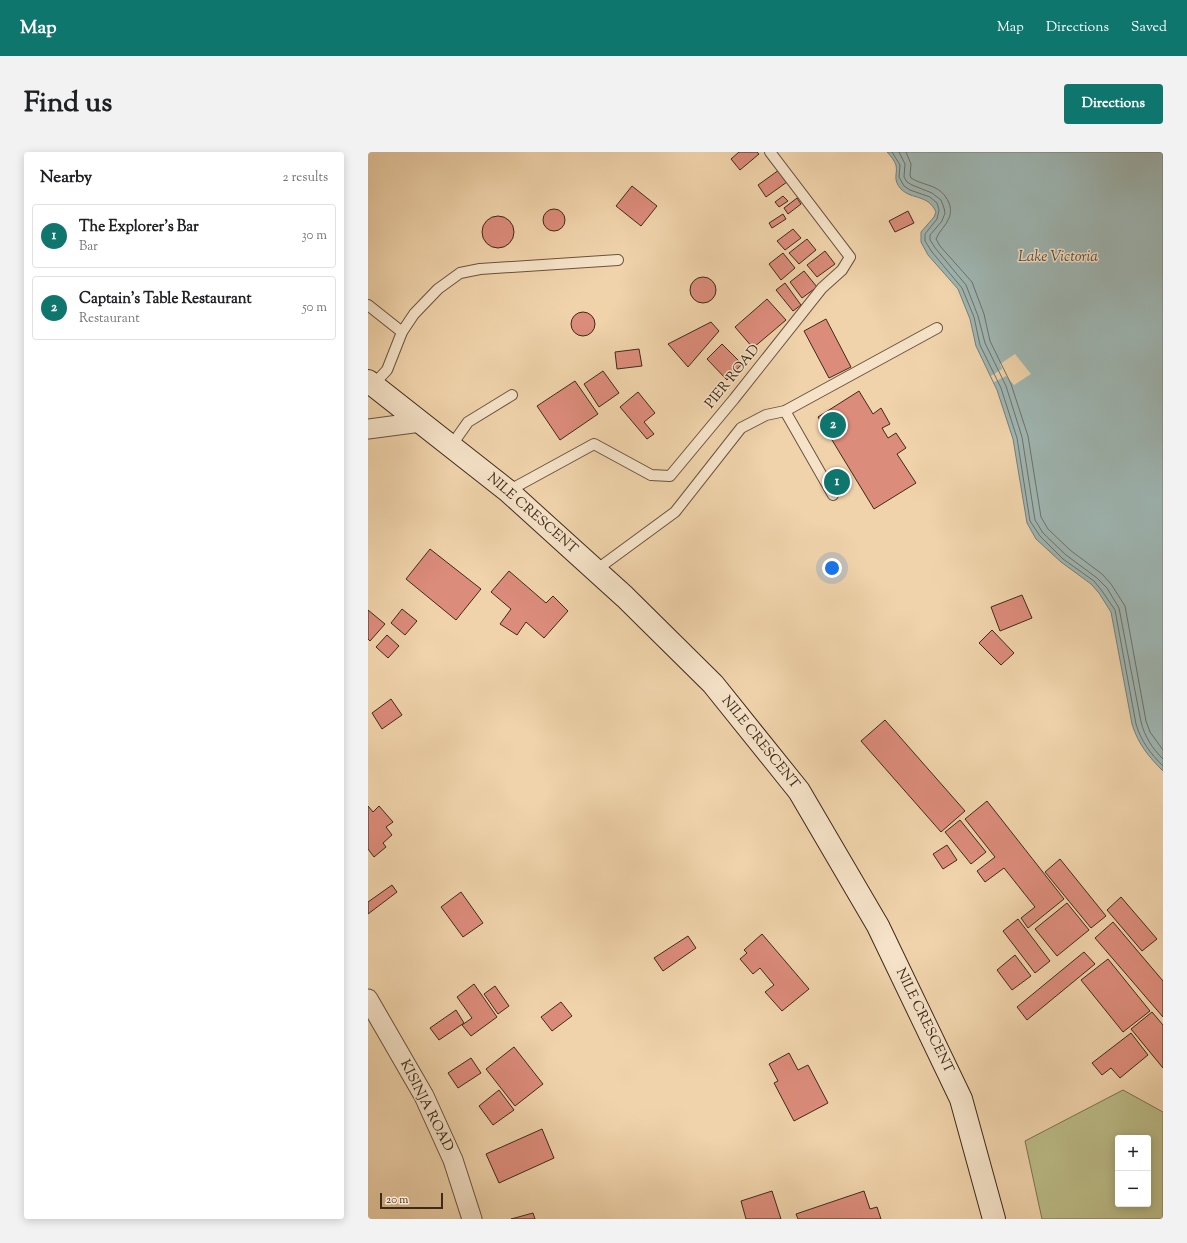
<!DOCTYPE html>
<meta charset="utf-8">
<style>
body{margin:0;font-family:"Sorts Mill Goudy",serif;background:#f2f2f2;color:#202124}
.controls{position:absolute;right:12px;bottom:12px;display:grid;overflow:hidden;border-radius:4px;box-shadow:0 2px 10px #0003}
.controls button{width:36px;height:36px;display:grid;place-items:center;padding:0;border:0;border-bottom:1px solid #e0e0e0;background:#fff;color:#202124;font:20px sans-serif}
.scale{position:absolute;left:12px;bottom:10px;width:63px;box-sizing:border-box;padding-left:4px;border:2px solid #3e2a18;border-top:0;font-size:11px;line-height:14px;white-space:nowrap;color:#3e2a18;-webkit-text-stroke:3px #f5e2c8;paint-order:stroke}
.you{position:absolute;left:464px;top:416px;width:14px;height:14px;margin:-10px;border:3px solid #fff;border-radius:50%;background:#1a73e8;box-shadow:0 0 0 6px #1a73e833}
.badge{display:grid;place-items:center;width:26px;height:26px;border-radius:50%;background:#0f766e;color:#fff;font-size:13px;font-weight:700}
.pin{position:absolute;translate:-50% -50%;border:2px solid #fff;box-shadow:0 1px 4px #0006}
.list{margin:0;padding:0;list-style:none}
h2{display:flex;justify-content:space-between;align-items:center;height:52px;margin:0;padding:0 16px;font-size:17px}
h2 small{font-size:13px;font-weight:400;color:#757577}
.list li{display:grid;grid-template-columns:26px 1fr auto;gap:12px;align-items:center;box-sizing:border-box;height:64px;margin:0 8px 8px;padding:0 8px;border:1px solid #e0e0e0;border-radius:4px}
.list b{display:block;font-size:15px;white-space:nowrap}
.list p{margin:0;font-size:13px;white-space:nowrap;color:#757577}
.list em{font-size:13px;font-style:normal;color:#757577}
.map{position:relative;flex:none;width:795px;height:1067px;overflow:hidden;border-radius:4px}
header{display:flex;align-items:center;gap:24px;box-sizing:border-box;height:56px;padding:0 20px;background:#0f766e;color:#fff}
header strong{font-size:19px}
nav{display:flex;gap:22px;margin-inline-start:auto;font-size:14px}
.intro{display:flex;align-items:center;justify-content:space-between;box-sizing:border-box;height:96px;padding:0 24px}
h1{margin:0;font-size:28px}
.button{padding:10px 18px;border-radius:4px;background:#0f766e;color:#fff;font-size:14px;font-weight:700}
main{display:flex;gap:24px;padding:0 24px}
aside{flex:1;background:#fff;border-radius:4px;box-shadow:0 2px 10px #0003}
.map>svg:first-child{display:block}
</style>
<header>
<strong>Map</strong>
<nav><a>Map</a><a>Directions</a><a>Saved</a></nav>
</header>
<div class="intro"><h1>Find us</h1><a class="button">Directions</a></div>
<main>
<aside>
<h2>Nearby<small>2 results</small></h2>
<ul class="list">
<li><span class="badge">1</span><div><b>The Explorer's Bar</b><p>Bar</p></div><em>30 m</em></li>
<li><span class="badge">2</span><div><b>Captain's Table Restaurant</b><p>Restaurant</p></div><em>50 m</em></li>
</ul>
</aside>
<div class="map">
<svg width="795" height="1067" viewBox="0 0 795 1067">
<rect width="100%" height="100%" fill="#f0d3ab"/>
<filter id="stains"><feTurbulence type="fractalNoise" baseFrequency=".005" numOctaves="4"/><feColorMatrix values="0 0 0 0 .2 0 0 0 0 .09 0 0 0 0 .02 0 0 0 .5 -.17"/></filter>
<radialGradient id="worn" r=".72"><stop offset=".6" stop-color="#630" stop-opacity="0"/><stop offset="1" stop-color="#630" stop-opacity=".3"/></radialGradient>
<!-- green -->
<path fill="#bbbc88" stroke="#7c7350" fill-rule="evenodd" d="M755,938L795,960V1067H674L657,989ZM750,986H780V1052H750Z"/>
<!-- water -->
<path fill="#9eb6b3" stroke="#787e75" d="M519,0H795V619C781,605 770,592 764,572L743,460L731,441L723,432L693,410L668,387L659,371L645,287L629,238L608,194L602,167L590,137L560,103L553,90V80L566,65L568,60C560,42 544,48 533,37C524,27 530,22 528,13C526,8 523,4 519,0Z"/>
<!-- pier -->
<path fill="#f0d3ab" d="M647,202L663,222L646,233L638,224L626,230L623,224L634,217L632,212Z"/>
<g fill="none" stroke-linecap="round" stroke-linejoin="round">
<!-- shore -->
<g stroke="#6e7066" stroke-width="1">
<path d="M524,0L532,13L531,25L536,34L542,38L562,45L569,51L571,58L569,67L557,82V89L564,100L594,136L606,165L612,193L633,236L649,286L662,369L672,384L695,407L726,429L734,439L747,458L768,572C773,589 782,601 795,614"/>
<path d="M531,0L537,12L536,25L539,30L544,33L564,41L573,48L576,56L577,61L574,69L562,83V88L568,97L598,133L610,164L617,191L638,234L654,285L667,368L675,381L698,403L729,426L739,436L751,456L773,570C777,585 784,596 795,607"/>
<path d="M538,0L543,12L542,23L543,26C558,35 573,32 581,51C583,56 583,61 581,66C578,74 571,79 568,87L572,94L604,130L616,162L622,189L643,232L660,284L673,365L680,377L702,398L734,422L743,432L757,454L778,569L782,580L795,598"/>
</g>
</g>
<!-- building -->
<g fill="#dc8c7b" stroke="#3e2a18">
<path d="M371,0H389L391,2L372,18L363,7Z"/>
<path d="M411,18L419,30L398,45L390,33Z"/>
<path d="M264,34L289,54L273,74L248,54Z"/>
<path d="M415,44L420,49L411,55L407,50Z"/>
<path d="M429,46L433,52L420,62L416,56Z"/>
<circle cx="186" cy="68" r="11"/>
<path d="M540,59L546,71L527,80L521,69Z"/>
<path d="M415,62L418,67L404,76L401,71Z"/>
<circle cx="130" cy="80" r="16"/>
<path d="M425,77L433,86L417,98L409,89Z"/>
<path d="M439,87L448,98L431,112L421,101Z"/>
<path d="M457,99L467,112L449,125L439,113Z"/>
<path d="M415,101L427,116L413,128L401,112Z"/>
<path d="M436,119L449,135L434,146L422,130Z"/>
<circle cx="335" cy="138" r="13"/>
<path d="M417,131L433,153L425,159L408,138Z"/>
<path d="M399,147L418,168L385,196L367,175Z"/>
<circle cx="215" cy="172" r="12"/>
<path d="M458,167L483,215L461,226L436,179Z"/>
<path d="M343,170L351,179L320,215L300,192Z"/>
<path d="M354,192L374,212L359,228L339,207Z"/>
<path d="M271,197L274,214L249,217L247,200Z"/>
<path d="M235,219L251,241L231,255L216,232Z"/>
<path d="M207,229L230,262L192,288L169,254Z"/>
<path d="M491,239L505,262L513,256L522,272L514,276L520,286L528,281L538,296L529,302L548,331L506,357L450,265Z"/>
<path d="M270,240L287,261L276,270L286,282L279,287L252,255Z"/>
<path d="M62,397L113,437L88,468L38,427Z"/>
<path d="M141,419L178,451L185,444L200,459L176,486L158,470L149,483L132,472L143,457L123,440Z"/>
<path d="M654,443L664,466L632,479L623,455Z"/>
<path d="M34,457L49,469L37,483L23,471Z"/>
<path d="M0,458L17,472L2,489L0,487Z"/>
<path d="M624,478L646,501L633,513L611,491Z"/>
<path d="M19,483L31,494L20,506L8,495Z"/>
<path d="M23,547L34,563L14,577L4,561Z"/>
<path d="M517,568L597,659L573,680L493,589Z"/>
<path d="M619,649L696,747L660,776L653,766L667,755L636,716L617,730L609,719L627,705L597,667Z"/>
<path d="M0,654L5,660L11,654L25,670L18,675L24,683L15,691L18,695L6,705L0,697Z"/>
<path d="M592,668L618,700L603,712L577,680Z"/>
<path d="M579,693L589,708L575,717L565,702Z"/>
<path d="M692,707L738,764L723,776L677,720Z"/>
<path d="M24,733L29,740L0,762V750Z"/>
<path d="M93,740L115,771L95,785L73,755Z"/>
<path d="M753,745L789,787L774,799L739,758Z"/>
<path d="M699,751L721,778L689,804L667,777Z"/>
<path d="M650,767L682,809L667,821L635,779Z"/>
<path d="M745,770L795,829V865L727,786Z"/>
<path d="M394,782L441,837L414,859L397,840L406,833L392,816L385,822L372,807L379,801L376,798Z"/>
<path d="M320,784L328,796L295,819L286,806Z"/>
<path d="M716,800L727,812L659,868L649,855Z"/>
<path d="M647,803L663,824L644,838L629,818Z"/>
<path d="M740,807L782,859L755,880L713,828Z"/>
<path d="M106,832L129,865L103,884L94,873L104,866L89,845Z"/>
<path d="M127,834L141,854L130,862L116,842Z"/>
<path d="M193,850L204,864L184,879L173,865Z"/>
<path d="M88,858L96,871L71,888L62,876Z"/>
<path d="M784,860L795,873V916L763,877Z"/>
<path d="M763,881L780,903L752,926L743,916L734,923L724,911Z"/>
<path d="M146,895L175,932L147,954L118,917Z"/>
<path d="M421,901L430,918L440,913L460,951L426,969L406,931L410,929L401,912Z"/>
<path d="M103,906L113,921L90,936L80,921Z"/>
<path d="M131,938L146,958L125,973L111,954Z"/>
<path d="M174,977L186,1006L131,1031L118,1002Z"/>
<path d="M404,1039L413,1067H378L373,1049Z"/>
<path d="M496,1039L502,1057L509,1055L513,1067H430L428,1062Z"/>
<path d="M165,1061L167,1067H143Z"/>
</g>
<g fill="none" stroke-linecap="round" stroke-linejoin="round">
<defs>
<g id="lane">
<path d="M0,153L34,180"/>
<path d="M5,233L19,218L34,180L46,162L70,137L92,121L112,117L250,108"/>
<path d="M417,259L465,343"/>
<path d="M83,294L100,270L144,243"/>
<path d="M140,339L226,292L283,323L302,324L366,247L454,136L474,118L482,105L402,0"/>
<path d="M228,418L307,360L373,276L398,263L417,259L569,176"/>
</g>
<g id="street">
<path d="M0,277L53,270"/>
<path d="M0,847L56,944L85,1008L104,1067"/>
</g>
<path id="secondary" d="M0,229L140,339L257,445L345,532L431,639L510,774L593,947L626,1067"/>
</defs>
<!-- lane casing -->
<use href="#lane" stroke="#6a543d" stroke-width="12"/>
<!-- street casing -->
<use href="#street" stroke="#6a543d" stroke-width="21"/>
<!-- secondary casing -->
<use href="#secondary" stroke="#3e2a18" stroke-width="24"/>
<!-- lane -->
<use href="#lane" stroke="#f5e2c8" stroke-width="10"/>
<!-- street -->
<use href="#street" stroke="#f5e2c8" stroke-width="19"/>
<!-- secondary -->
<use href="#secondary" stroke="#f5e2c8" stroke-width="22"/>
</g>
<g text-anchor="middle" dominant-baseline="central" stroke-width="3" stroke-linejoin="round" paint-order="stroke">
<!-- street labels -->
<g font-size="14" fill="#3e2a18" stroke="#f5e2c8">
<text transform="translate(365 225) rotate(-51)">PIER ROAD</text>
<text transform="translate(164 362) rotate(41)">NILE CRESCENT</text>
<text transform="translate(392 591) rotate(51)">NILE CRESCENT</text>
<text transform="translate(556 869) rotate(64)">NILE CRESCENT</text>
<text transform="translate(58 954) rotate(63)">KISINJA ROAD</text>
</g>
<!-- water labels -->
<g font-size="15" font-style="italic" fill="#564d3f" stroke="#f5e2c8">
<text x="690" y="105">Lake Victoria</text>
</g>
</g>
<rect width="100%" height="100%" filter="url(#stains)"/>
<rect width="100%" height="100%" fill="url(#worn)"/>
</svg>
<div class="controls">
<button>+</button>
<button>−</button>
</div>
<div class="scale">20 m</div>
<div class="you"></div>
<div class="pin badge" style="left:469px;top:330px">1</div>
<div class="pin badge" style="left:465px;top:273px">2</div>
</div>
</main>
